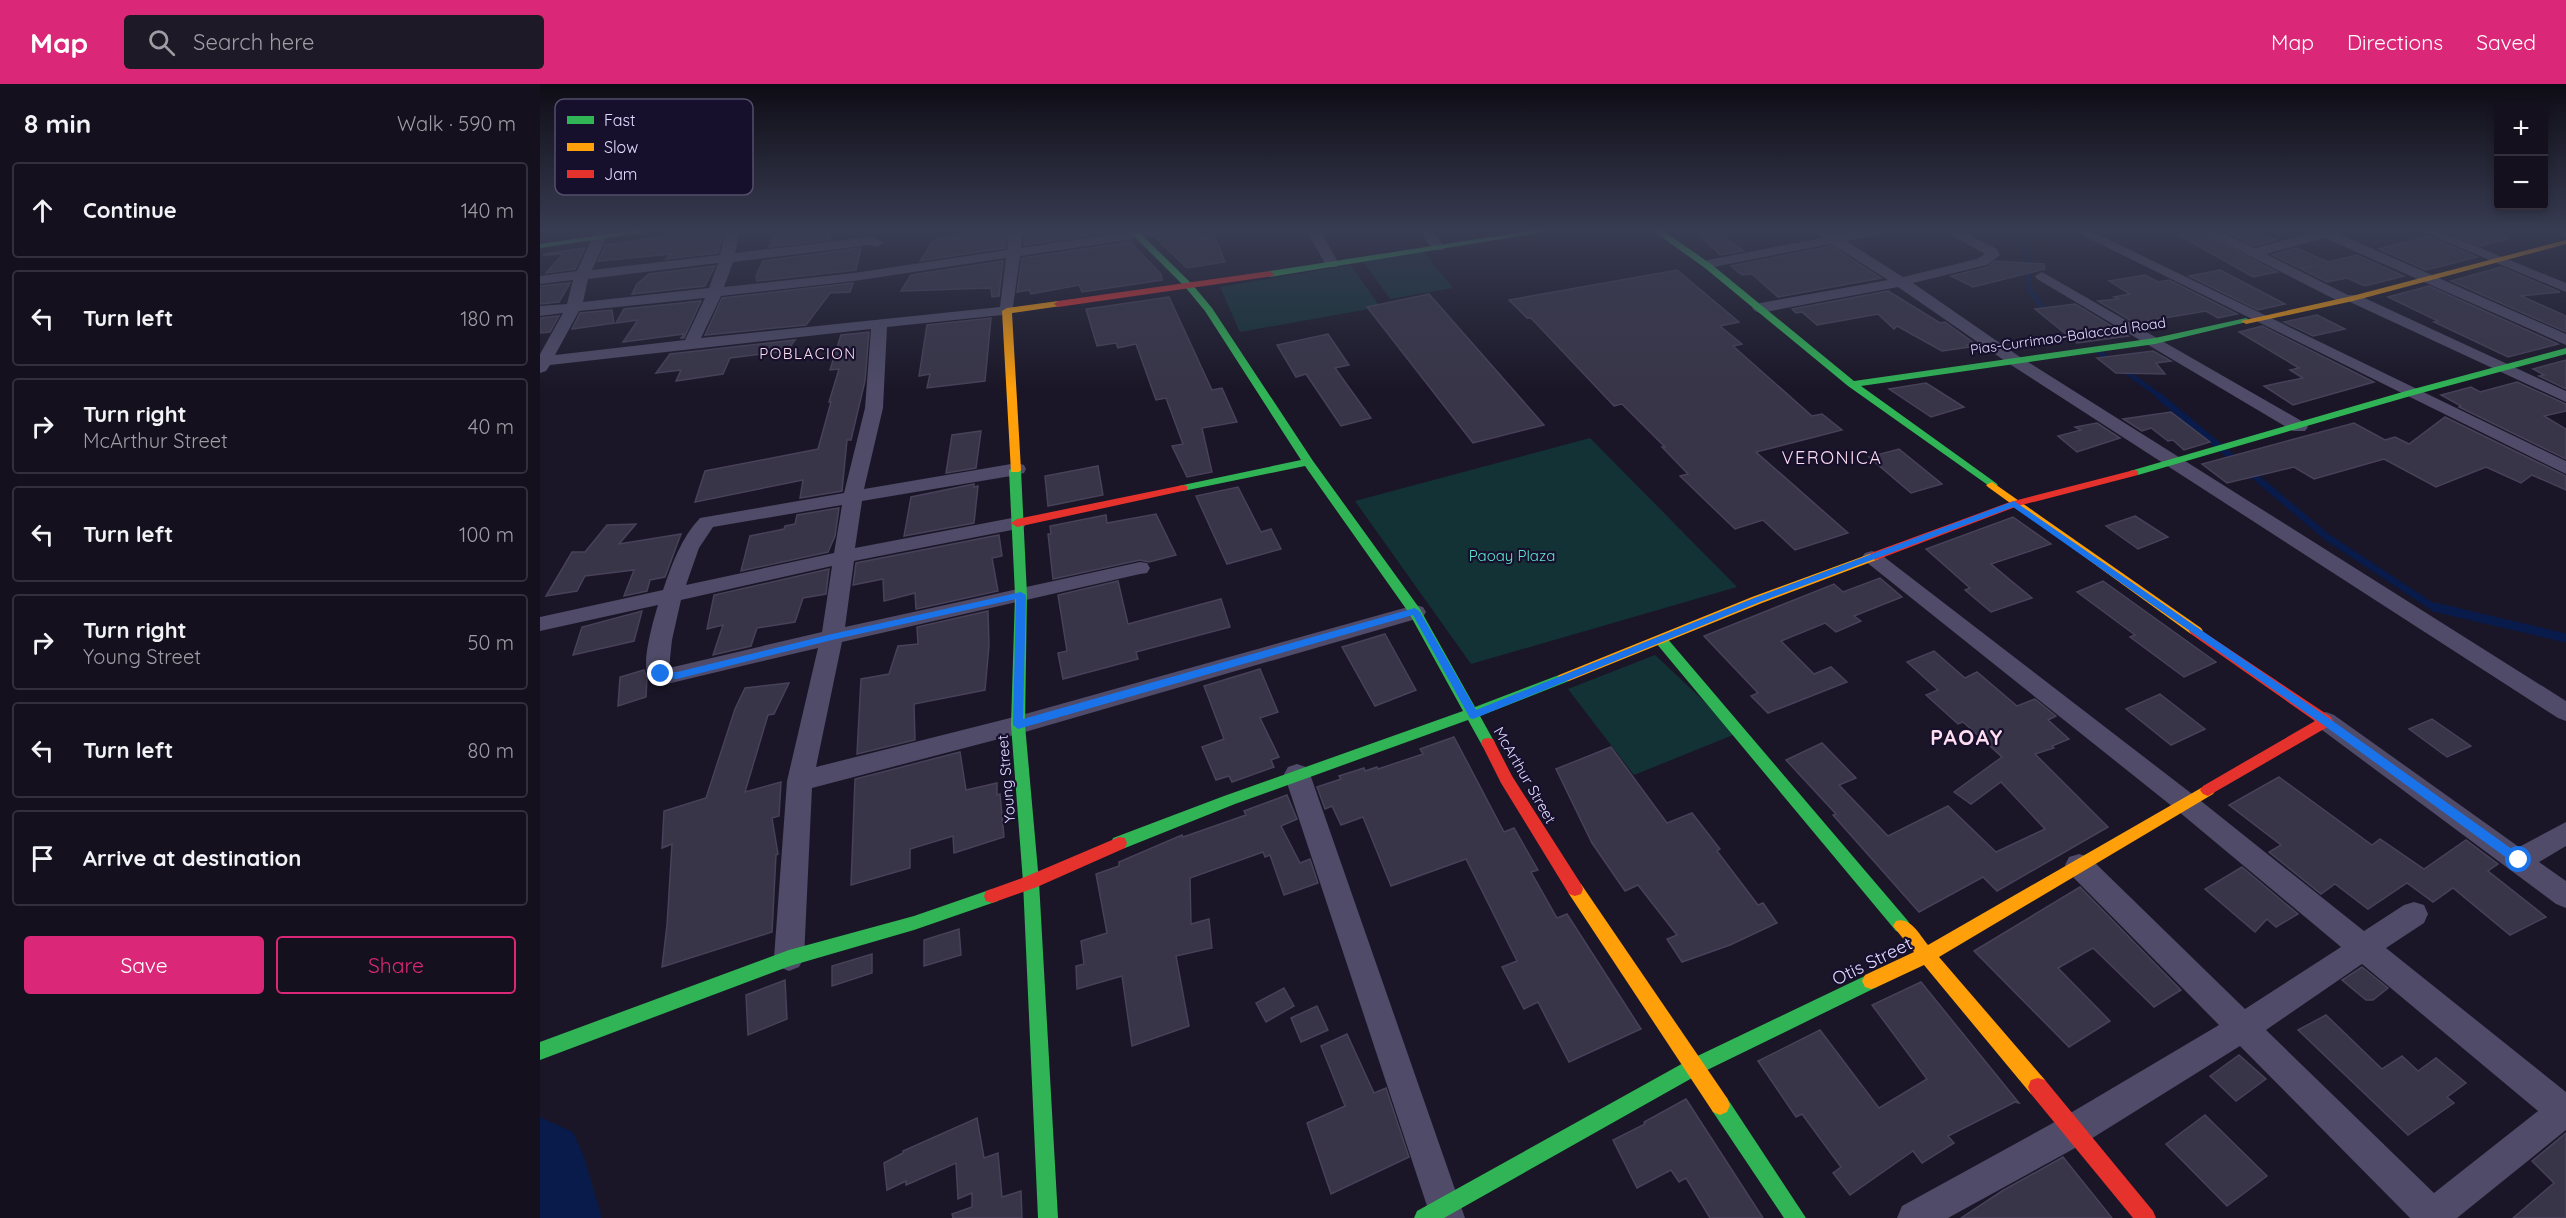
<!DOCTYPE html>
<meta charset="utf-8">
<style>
body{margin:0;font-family:Quicksand,sans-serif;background:#1d1926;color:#f1f3f6}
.controls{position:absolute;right:18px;top:18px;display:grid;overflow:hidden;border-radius:6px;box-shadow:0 3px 9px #0003}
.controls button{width:54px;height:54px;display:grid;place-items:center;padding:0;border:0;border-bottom:2px solid #33303b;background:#14101d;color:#f1f3f6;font:30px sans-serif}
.stop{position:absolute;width:18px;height:18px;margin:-14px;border:4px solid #1a73e8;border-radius:50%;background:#fff}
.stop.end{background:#1a73e8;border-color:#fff;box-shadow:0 2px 6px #0008}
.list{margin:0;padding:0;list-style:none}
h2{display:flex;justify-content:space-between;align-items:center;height:78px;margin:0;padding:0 24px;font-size:26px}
h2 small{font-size:20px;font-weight:400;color:#9d9da4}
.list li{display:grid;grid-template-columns:39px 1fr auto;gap:18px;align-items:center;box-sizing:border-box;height:96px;margin:0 12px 12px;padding:0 12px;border:2px solid #33303b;border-radius:6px}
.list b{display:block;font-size:22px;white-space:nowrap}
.list p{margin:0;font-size:20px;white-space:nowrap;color:#9d9da4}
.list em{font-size:20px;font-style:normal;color:#9d9da4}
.actions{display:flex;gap:12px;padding:18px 24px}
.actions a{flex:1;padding:14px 0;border:2px solid #db2777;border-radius:6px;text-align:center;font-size:21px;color:#db2777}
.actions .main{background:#db2777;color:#fff}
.icon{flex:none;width:33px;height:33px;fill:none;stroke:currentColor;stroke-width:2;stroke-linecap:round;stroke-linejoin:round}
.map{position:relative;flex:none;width:2026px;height:1134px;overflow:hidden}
header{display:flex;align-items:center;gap:36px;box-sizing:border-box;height:84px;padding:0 30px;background:#db2777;color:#fff}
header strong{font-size:28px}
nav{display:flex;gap:33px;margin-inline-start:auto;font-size:21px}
.search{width:420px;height:54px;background:#1d1926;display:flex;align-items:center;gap:15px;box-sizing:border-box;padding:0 21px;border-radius:6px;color:#9d9da4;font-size:22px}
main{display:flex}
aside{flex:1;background:#14101d}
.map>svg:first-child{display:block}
</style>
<header>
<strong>Map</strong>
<div class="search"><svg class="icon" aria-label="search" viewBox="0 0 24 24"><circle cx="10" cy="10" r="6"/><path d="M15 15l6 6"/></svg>Search here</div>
<nav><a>Map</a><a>Directions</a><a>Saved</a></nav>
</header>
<main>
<aside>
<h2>8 min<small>Walk · 590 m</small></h2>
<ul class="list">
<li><svg class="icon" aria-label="ahead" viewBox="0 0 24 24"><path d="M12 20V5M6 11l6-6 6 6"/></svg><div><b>Continue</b></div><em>140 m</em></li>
<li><svg class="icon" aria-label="left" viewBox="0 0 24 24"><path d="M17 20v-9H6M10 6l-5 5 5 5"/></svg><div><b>Turn left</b></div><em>180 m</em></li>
<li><svg class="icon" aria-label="right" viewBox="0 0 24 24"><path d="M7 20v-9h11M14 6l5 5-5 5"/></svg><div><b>Turn right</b><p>McArthur Street</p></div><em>40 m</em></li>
<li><svg class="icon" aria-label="left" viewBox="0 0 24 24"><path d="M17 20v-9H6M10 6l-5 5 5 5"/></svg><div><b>Turn left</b></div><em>100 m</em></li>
<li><svg class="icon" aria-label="right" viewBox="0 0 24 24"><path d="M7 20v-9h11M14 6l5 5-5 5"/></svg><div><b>Turn right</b><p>Young Street</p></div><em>50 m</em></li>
<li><svg class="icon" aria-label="left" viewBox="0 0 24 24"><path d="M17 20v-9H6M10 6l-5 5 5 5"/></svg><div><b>Turn left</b></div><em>80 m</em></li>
<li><svg class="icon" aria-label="arrive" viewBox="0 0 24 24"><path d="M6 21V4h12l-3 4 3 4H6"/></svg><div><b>Arrive at destination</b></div></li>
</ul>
<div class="actions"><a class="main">Save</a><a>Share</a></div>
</aside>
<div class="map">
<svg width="2026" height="1134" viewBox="0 0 2026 1134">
<rect width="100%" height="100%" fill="#1a1627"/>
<!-- green -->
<g fill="#133236">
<path d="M883,167L913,204L850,215L823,177Z"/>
<path d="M811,181L840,223L700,248L680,203Z"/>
<path d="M1050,354L1197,503L931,580L815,417Z"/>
<path d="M1115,571L1198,649L1094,691L1028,605Z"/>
</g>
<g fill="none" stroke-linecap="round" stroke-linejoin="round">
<!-- stream-far2 -->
<g stroke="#091b4a" stroke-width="5">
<path d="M1485,157L1490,207L1511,233"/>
<path d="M1555,265L1621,313"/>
</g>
<!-- stream-far1 -->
<path stroke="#091b4a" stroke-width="7" d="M1619,312L1787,453L1893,523L1900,525"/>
<!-- stream -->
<path stroke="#091b4a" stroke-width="9" d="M1894,523L2026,554"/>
<!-- river -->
<path fill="#091b4a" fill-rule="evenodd" d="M0,1033L33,1048L44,1073L62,1134H0Z"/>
</g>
<!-- building -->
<g fill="#393548" stroke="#474159" stroke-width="1.5">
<path d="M126,146H184L178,169L126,175L131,170L58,177L66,161L116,154L123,152Z"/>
<path d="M237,146H290V156L229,163Z"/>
<path d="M446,146H467L465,164L380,177L394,156Z"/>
<path d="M485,146H580V147L484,161Z"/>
<path d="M641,146H653L656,153L674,150L685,178L647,184L616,154L628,152Z"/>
<path d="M1176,146L1204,167L1180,171L1156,147Z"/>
<path d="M1630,146H1657L1737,188L1713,193Z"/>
<path d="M1682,146H1708L1736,156L1715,162Z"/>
<path d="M1913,146H1967L1968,155L1940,162L1906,148Z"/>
<path d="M1887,152L1937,173L1886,186L1839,165Z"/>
<path d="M590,158L621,190L622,196L542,208L539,201L491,210L489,206L477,208L482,174Z"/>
<path d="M1291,162L1341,194L1238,213L1212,190L1202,191L1191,182Z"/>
<path d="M45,164L35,185L6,189L23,170L3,171L5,170Z"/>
<path d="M321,164L316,186L217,197L216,192L223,177Z"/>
<path d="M1756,164L1788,178L1817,171L1864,192L1825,202L1807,194L1787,198L1761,185L1778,181L1759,184L1732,171Z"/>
<path d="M463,177L459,212L452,213L451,204L361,207L371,191Z"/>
<path d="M1455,177L1504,180L1505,185L1433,203L1411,192L1448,183Z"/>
<path d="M175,182L165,202L92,210L97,200L109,190Z"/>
<path d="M1961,183L2020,208L1981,212L2026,232V248L1911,197Z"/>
<path d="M1137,186L1199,238L1180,242L1202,260L1193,262L1272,332L1282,330L1302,346L1216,368L1308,449L1255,466L1223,436L1195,445L1140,392L1148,390L1122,363H1125L1082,320L1074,322L991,234H987L969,216Z"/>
<path d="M1680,186L1745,220L1718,226L1649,192Z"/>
<path d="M1605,191L1618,198L1629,196L1697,230L1678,234L1666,227L1595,239L1558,217L1578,215L1574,213L1590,210L1569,197Z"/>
<path d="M30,199L19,218L0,220V202Z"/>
<path d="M313,199L310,208L290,209L266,241L165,251L182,214Z"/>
<path d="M1889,202L2018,260L1968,273L1894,238L1898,237L1848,213Z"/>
<path d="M1348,207L1400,239L1405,238L1434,259L1427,261L1430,263L1402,267L1357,242L1354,245L1338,230L1277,241L1262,228L1256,229L1252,225Z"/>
<path d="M889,210L1004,341L933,359L827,223Z"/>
<path d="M629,213L672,306L682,304L697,338L662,344L672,388L647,393L632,362L643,360L626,314L616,316L596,260L578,264L576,259L557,262L546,225Z"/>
<path d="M161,217L144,254H141L144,250L83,258L98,236L76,239L84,225Z"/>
<path d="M1535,220L1588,252L1537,259L1495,225Z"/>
<path d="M72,226L74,239L32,245L40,229Z"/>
<path d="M1777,231L1805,245L1773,252L1744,238Z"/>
<path d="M19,232L10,248L0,249V234Z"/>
<path d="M451,234L445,297L387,304L390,290L379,292L387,241Z"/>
<path d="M1722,242L1834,298L1753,321L1724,302L1763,294L1750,286L1759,284L1699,248Z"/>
<path d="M329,248L325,297L311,356H307L302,407L260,414L263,396L155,418L165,387L278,365L291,318H289L299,285L290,286L301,251Z"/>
<path d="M788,250L809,281L795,284L831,334L801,342L766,290L756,293L737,261Z"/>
<path d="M255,256L247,267L190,274L183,290L136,297L141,286L116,289L130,270Z"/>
<path d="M1613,267L1631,277L1616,279L1625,290L1576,289L1557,274Z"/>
<path d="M2026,276V305L1999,292L2004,291L1993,285Z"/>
<path d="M1977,298L2026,320V327L2004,332L2026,345V375L1919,323L1921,322L1901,311L1931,303L1940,308Z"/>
<path d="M1386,299L1424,323L1391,333L1349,305Z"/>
<path d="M1631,328L1670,358L1644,366L1633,356L1628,357L1611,344L1602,347L1583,335Z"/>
<path d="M1905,333L2026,392V406L1992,391L1981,399L1946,383L1896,403L1844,375L1774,395L1754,383L1687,399L1662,380L1814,339L1845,356L1855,353L1869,360Z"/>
<path d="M1557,339L1580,354L1537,368L1518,352L1541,346L1535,343Z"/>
<path d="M441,347L436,384L406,389L412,351Z"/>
<path d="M1359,365L1402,400L1371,409L1329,373Z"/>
<path d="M558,382L563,411L508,422L505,392Z"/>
<path d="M434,400V403L438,402L434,439L364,452L371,413Z"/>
<path d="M698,403L721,448L731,445L741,465L687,480L656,412Z"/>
<path d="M299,424L295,452L288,468L201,487L210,452L244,445L245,442L255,440L257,431Z"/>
<path d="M616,430L636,471L609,478L600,476L513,495L508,450H511L510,442L566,431L567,439Z"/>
<path d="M1595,432L1628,453L1598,465L1566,442Z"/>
<path d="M1473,433L1511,460L1451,480L1492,514L1451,528L1425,506L1430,504L1386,465Z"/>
<path d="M96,440L79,460L141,450L125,493L110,496L107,507L84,512L94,486L45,492L37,507L6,512L32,468H45L67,441Z"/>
<path d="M459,451L462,472L452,474L458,507L376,525L375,509L344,517L343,495L313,501L316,479Z"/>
<path d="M289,485L286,510L263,514L255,538L217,544L211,562L173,571L183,541L167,545L174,511Z"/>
<path d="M1340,494L1362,513L1314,532L1321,537L1296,548L1285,539L1241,557L1274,590L1291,583L1307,598L1228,629L1211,612L1218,609L1164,552L1294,500L1303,508Z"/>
<path d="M578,497L588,540L681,515L690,543L596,568L598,575L523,595L518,569L527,567L518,511Z"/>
<path d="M1563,497L1676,578L1644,593L1590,553L1595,551L1537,508Z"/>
<path d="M102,527L94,557L33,571L42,543Z"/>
<path d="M448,527L449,561L445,606L374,620L375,656L317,670L321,595L349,590L358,562L378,560L377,543Z"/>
<path d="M845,550L876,606L835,622L802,563Z"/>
<path d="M1394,567L1425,594L1437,588L1477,622L1495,615L1516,632L1508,636L1529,655L1512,662L1514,664L1495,670L1568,743L1457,807L1443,793L1379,828L1293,731L1296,730L1246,676L1282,659L1316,694L1299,701L1348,752L1408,722L1456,768L1505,745L1461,698L1431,720L1414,708L1462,673L1423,638L1418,640L1386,611L1398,606L1367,578Z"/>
<path d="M720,585L738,628L720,634L739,673L731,676L734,683L692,698L689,692L676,696L662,663L684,655L664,602Z"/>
<path d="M104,586L107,593L106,613L78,622L80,593Z"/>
<path d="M249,599L234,630L228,631L205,708L241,698L239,732L232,734L238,770L236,771L232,848L122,883L127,841L132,760L122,764L124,727L166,714L195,625L205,604Z"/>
<path d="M1620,610L1665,645L1631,661L1586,625Z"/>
<path d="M1892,635L1931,662L1907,673L1869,645Z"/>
<path d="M914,653L964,748L974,744L998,786L991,788L1017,834L1027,830L1101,945L1029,978L998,918L984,925L962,883L977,877L926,775L851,802L823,733L801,741L792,722L785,725L777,703L801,695L799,692L824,684L825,687L837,683L838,685L883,670L880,665Z"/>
<path d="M1071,663L1127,739L1152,729L1180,765L1177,767L1218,821L1223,819L1237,839L1190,861L1142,878L1127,855L1137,851L1098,801L1085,807L1052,759L1016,685Z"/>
<path d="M420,668L426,706L457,699V711L460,710L464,753L414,769L413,752L370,765V784L311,801L315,695Z"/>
<path d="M1739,693L1832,761L1840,755L1884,785L1926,756L1958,780L1948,787L2006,833L1970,851L1913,804L1893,818L1867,799L1828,825L1795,800L1781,810L1729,768L1741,761L1689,721Z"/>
<path d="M747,711L757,735L741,742L760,779L770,775L778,799L744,811L730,771L725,773L723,768L650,794L651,840L669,835L672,864L636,872L649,942L592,962L582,892L537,905L536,882L544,880L541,857L567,849L556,790L579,782V778L642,751L643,753L706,731L704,727Z"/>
<path d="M1702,783L1758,830L1736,843L1727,835L1715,848L1665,805Z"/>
<path d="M1540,803L1641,906L1614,923L1553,864L1518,884L1570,937L1529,963L1434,867Z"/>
<path d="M419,845L421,871L384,882V856Z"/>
<path d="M332,870V889L292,902V882Z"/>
<path d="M1822,883L1848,904L1833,916H1826L1802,896Z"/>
<path d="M245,896L247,935L208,951L206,911Z"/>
<path d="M1381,898L1479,1019L1475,1018L1408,1052L1414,1059L1382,1079L1373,1067L1310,1111L1293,1089L1301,1083L1262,1030L1256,1033L1218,977L1280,946L1339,1024L1387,995L1332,921Z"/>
<path d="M744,904L754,922L726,938L716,919Z"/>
<path d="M777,922L788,946L761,958L751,934Z"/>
<path d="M1786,931L1842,985L1862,972L1878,987L1896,974L1926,999L1907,1013L1914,1019L1868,1051L1758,946Z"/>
<path d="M807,950L834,1009L846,1004L869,1073L791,1110L767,1039L805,1022L781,962Z"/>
<path d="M1699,971L1726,995L1696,1017L1670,992Z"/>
<path d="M1146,1015L1223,1134H1170L1146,1094L1139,1098L1131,1086L1097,1104L1073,1056L1105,1040L1104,1038Z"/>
<path d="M1665,1031L1727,1092L1687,1122L1626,1060Z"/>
<path d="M437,1034L444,1074L458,1069L462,1113L481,1107L482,1134H413L412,1130L432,1123V1109L418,1115L416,1079L366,1101V1097L347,1106L344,1079L363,1069V1067Z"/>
<path d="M2026,1049V1134H1973L2014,1099L1992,1077Z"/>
<path d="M1523,1073L1572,1134H1421L1462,1107Z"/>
</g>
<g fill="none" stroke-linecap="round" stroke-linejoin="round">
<!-- street -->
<g fill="#4f4b68" fill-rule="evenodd">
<path d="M56,146H70L52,186L180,171L186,146H200L195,169L332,153L344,159L337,163L331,161L193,178L184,203L314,189L467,166L469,146H483L481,164L599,146H634L628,150L480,172L472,230L347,243L343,324L324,405L477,379L484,381L486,385L484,389L477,391L322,417L315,464L477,433L484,435L487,439L484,443L477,445L314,477L305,543L600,478L607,479L610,484L607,489L600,490L302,558L276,683L478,632L875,521L883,523L886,528L883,533L478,650L272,704L264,874L259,883L249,887L239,883L234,874L247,697L278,564L127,600C121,598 113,597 109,592C100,582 114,534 118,521L0,547V533L123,506C132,480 141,454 160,434L304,409L325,324L331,245L10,281L6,287L0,289V270L23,229L0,232V222L27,220L33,196L0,200V192L37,187ZM466,174L460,223L161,254L181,212L314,197ZM178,179L169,204L43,218L48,195ZM165,214L145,256L15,271L39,227ZM302,421L294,469L146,501L159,464L173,443ZM292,482L282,548L129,584L132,556L141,516Z"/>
<path d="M766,146H780L799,180L797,183H787Z"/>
<path d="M879,146H892L905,163L903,166H893Z"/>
<path d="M1273,146H1289L1296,151L1319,146H1347L1346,149L1306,157L1363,193L1437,175L1445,170L1403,146H1420L1457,165L1460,171L1447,181L1373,199L1480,273L2026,617V637L2018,634L1468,279L1358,203L1220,229L1215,227L1212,224L1220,219L1348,196L1291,160L1168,184L1161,180L1168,176L1282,154Z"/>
<path d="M1532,146H1549L2026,377V390Z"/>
<path d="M1659,146H1676L1715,164L1783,146H1805L1799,150L2026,250V261L1785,154L1726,170L1808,211H1818L2026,307V318L1810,218H1800Z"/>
<path d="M1878,146H1896L2026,199V208Z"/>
<path d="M2010,146H2026V154Z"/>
<path d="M1502,188L1765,339L1768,343L1765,347H1753L1497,195L1495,192Z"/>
<path d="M1332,467L1339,469L1656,713L1824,847L1864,821L1874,818L1884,821L1888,830L1884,839L1846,864L2026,1008V1046L1917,1134H1870L1700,962L1546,1058L1408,1134H1357L1362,1122L1522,1034L1679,941L1529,789L1525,781L1529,773L1539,770L1549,773L1705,925L1801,863L1638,727L1325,477L1322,473L1325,469ZM1822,880L1998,1027L1894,1109L1726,946Z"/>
<path d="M1786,628L1794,631L1979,763L2026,738V762L1999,778L2026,797V824L2016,820L1778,643L1774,637L1778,631Z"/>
<path d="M757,680L766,683L770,690L925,1134H891L744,690L748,683Z"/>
</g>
<!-- fast -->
<g fill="#30b455" fill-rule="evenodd">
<path d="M96,146H119L0,164V160Z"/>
<path d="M588,146H597L652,200L672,224L773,377L880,525L935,623L1019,591H1029L1031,594L1029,597L940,632L955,659L953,663H943L928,636L695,720L585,764L579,765L573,764L571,759L573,754L684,712L923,627L869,529L765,382L643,407L639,406V402L643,401L761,376L665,227L646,204Z"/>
<path d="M996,146H1017L730,193L726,190L730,187Z"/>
<path d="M1112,146H1122L1171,180L1314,297L1615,254L1706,234L1711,237L1615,260L1321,302L1456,399L1458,401L1452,404L1308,302L1165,184Z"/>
<path d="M2026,264V270L1874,311L1598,391H1590L1588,389L1590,387L1866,307Z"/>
<path d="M475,383L481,386L487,511L485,641L499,798L518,1134H498L483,798L471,641L475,511L469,386Z"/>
<path d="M1121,551L1126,553L1368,837L1371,842L1368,847L1362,849L1356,847L1116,559L1114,556Z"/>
<path d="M452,805L458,807L460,812L458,817L374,846L250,882L0,976V958L249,866L374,832Z"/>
<path d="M1331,889L1337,891L1340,897L1337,903L1161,989L904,1134H874L877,1127L1147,977Z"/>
<path d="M1180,1011L1187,1014L1266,1134H1244L1173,1028L1170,1021L1173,1014Z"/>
</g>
<!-- slow -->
<g fill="#ff9f0a" fill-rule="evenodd">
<path d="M2026,156V160L1813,217L1706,240L1701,237L1812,212Z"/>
<path d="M518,217L522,220L521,222L472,229L481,386L479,388H471L462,227L467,224Z"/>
<path d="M1452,398L1661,544L1663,547L1661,550H1651L1448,403L1446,401Z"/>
<path d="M1335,468L1339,469L1341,472L1339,475L1222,519L1029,597H1019L1017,594L1019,591L1212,513Z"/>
<path d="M1668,700L1673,702L1676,706L1673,710L1399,873L1505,996L1508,1003L1505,1010L1498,1012L1491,1010L1384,881L1337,903L1331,905L1325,903L1322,897L1325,891L1374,868L1353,842L1356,837C1370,832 1380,851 1388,861Z"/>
<path d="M1035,798L1041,800L1187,1014L1190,1021L1187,1028L1180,1031L1173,1028L1029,810L1027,805L1029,800Z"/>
</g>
<!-- jam -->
<g fill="#e5322d" fill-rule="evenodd">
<path d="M730,187L734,190L733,192L518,223L514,220L518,217Z"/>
<path d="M1594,386L1598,387V391L1478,422L1339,475L1335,476L1329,472L1331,469L1470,418Z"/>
<path d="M643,401L647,402V406L477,443L471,439L477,435Z"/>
<path d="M1656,543L1791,633L1793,637L1791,641L1668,712L1663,710L1660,706L1663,702L1775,637L1651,550L1649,547L1651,544Z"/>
<path d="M948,654L953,655L972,692L1041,800L1043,805L1041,810L1035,812L1029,810L961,699L941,659L943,655Z"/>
<path d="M579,753L585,754L587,759L585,764L497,803L452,819L446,817L444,812L446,807L485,793Z"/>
<path d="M1498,994L1505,996L1613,1127L1616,1134H1593L1491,1010L1488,1003L1491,996Z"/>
</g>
</g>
<!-- sky -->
<linearGradient id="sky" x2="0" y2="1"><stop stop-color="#0e0c15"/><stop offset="0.48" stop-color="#383c52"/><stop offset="1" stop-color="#383c52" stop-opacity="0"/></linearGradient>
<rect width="2026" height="305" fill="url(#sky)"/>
<!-- route -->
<path fill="#1a73e8" d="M1474,417L1790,635L1983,773V780H1975L1782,640L1473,423L1220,518L933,635L930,634L873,531L478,645L473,641L476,515L292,556L137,595L121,594L116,590L121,587L137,588L292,550L481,508L486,511L483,635L875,524L880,528L936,626L1214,514Z"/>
<g text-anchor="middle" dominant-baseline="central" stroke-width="4.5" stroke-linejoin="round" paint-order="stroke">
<!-- far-street labels -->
<g font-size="14" fill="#e2dcff" stroke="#17102d">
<text transform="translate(1528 252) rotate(-8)">Pias-Currimao-Balaccad Road</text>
</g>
<!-- far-quarter labels -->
<g font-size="15" letter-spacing="1.5" fill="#ffdef0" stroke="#17102d">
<text x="268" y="269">POBLACION</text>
</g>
<!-- park labels -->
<g font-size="15" fill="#5ee8d0" stroke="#17102d">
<text x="972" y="471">Paoay Plaza</text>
</g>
<!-- street labels -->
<g font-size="15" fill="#e2dcff" stroke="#17102d">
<text transform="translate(985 691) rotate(60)">McArthur Street</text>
<text transform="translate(466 695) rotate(-95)">Young Street</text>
</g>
<!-- quarter labels -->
<g font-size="18" letter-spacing="1.5" fill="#ffdef0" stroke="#17102d">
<text x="1292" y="373">VERONICA</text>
</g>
<!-- near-street labels -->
<g font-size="18" fill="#e2dcff" stroke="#17102d">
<text transform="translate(1332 877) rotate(-26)">Otis Street</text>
</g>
<!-- district labels -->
<g font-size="21" font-weight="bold" letter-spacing="1.5" fill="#ffdef0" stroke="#17102d">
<text x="1427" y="653">PAOAY</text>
</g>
</g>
<!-- legend -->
<rect x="15" y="15" width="198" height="96" rx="9" fill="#17102d" stroke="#544d6c" stroke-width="1.5"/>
<rect x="27" y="32" width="27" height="8" fill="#30b455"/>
<rect x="27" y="59" width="27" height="8" fill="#ff9f0a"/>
<rect x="27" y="86" width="27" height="8" fill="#e5322d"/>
<g font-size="16" fill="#e2dcff">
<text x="64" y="42">Fast</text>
<text x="64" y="69">Slow</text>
<text x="64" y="96">Jam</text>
</g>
</svg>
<div class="controls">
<button>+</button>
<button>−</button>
</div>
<div class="stop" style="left:1979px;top:776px"></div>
<div class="stop end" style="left:121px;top:590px"></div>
</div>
</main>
